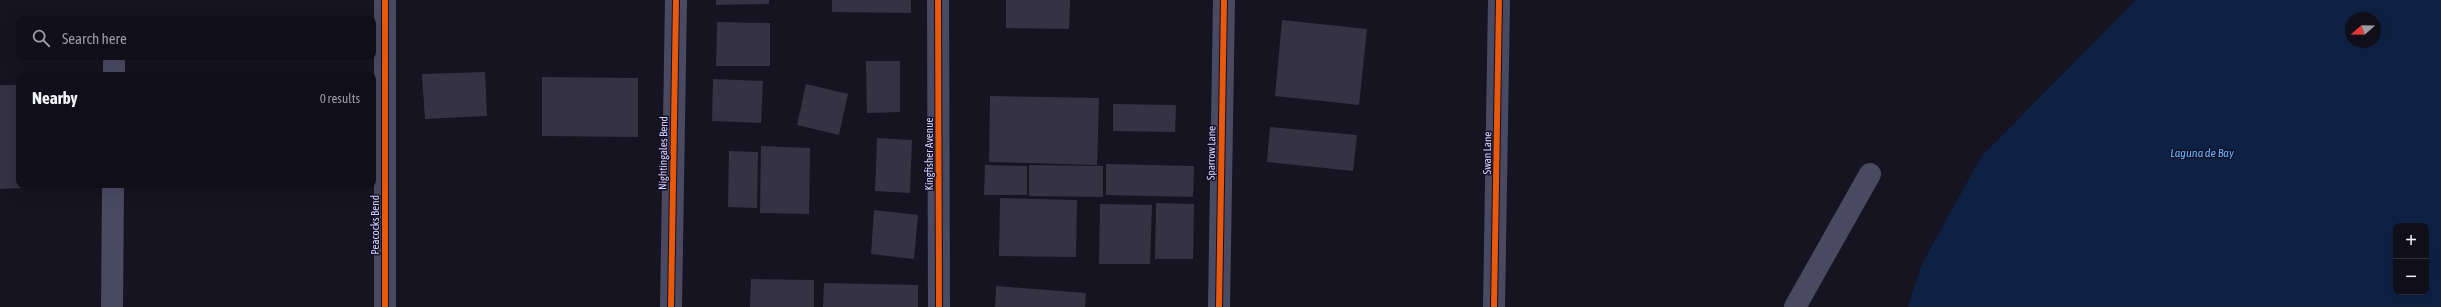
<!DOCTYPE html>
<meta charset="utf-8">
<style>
body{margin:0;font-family:"Asap Condensed",sans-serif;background:#1e1d26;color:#f1f3f6}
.controls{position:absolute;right:12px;bottom:12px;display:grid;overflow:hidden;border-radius:8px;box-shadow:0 4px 16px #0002}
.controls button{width:36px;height:36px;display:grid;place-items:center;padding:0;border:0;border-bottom:1px solid #302f38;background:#100f19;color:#f1f3f6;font:20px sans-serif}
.compass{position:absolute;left:2345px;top:12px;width:36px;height:36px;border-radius:50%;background:#100f19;box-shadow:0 4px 16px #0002;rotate:250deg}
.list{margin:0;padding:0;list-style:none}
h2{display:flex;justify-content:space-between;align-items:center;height:52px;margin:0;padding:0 16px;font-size:17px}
h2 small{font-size:13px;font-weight:400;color:#9c9ca2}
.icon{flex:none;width:22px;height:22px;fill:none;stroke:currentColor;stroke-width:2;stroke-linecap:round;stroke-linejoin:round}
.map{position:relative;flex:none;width:2441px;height:307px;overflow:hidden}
.search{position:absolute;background:#100f19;box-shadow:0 4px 16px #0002;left:16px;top:16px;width:360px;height:44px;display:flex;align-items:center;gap:10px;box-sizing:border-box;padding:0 14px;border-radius:8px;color:#9c9ca2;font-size:15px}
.panel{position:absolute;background:#100f19;box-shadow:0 4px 16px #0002;left:16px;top:72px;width:360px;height:116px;border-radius:8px}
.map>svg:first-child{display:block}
</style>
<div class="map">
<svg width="2441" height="307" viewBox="0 0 2441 307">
<rect width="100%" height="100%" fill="#161421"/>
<!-- water -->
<path fill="#0d2144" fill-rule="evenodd" d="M2136,0H2441V307H1908L1921,266L1981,157ZM2351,18H2375V42H2351ZM2396,226H2426V292H2396Z"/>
<!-- building -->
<g fill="#343243">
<path d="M716,0H769V4L716,5Z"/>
<path d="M832,0H911V13L832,12Z"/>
<path d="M1006,0H1070L1069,29L1006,28Z"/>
<path d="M1282,20L1367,29L1359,105L1275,96Z"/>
<path d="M717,22L770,23V66H716Z"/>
<path d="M866,61H900V112L867,113Z"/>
<path d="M485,72L487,116L425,119L422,74Z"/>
<path d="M542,77L638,78V137L542,136Z"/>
<path d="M713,79L763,81L761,123L712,121Z"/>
<path d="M806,84L848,94L839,135L797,125Z"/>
<path d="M0,85H19V185L65,186L0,189Z"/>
<path d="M990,96L1099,98L1097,165L989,162Z"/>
<path d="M1113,104L1176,105L1175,132L1113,131Z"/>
<path d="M1270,127L1357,135L1353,171L1267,162Z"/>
<path d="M877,138L912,140L910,193L875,191Z"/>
<path d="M761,146L810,148L809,214L760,213Z"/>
<path d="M729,151L758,152L757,208L728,207Z"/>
<path d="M1106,164L1194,166L1193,197L1106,195Z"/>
<path d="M985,165L1027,166V195H984Z"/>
<path d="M1029,165L1103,166V197L1029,196Z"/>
<path d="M1000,198L1077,200L1076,257L999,256Z"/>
<path d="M1156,203L1194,204L1193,259H1155Z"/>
<path d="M1100,204L1152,205L1150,264H1099Z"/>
<path d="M874,210L918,215L914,259L871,254Z"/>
<path d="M751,279L814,280V307H750Z"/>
<path d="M824,283L918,285V307H823Z"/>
<path d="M996,286L1086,293L1085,307H995Z"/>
</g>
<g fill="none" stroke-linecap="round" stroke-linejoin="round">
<!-- service -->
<path stroke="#4a4962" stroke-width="22" d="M1795,307L1870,174"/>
<!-- minor -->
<g stroke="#4a4962" stroke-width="22">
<path d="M938,0L939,307"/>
<path d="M114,75V63"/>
<path d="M112,307L113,185"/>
<path d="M385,307V0"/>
<path d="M671,307L676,0"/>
<path d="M1219,307L1224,0"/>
<path d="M1494,307L1499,0"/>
</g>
<defs>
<g id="cycleway">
<path d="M938,0L939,307"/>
<path d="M385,307V0"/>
<path d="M671,307L676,0"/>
<path d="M1219,307L1224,0"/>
<path d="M1494,307L1499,0"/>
</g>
</defs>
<!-- cycleway casing -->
<use href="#cycleway" stroke="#130f26" stroke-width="8"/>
<!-- cycleway -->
<use href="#cycleway" stroke="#e8590c" stroke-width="6"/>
</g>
<g text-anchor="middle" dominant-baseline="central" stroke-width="3" stroke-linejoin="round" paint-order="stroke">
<!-- street labels -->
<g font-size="11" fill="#d9d4ff" stroke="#130f26">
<text transform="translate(663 153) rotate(-89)">Nightingales Bend</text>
<text transform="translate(1211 153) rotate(-89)">Sparrow Lane</text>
<text transform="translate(1487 153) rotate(-89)">Swan Lane</text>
<text transform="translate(929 154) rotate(-90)">Kingfisher Avenue</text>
<text transform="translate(375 225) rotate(-90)">Peacocks Bend</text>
</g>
<!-- water labels -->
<g font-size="12" font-style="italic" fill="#62b6ff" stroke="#130f26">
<text x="2202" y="153">Laguna de Bay</text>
</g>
</g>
</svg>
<div class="controls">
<button>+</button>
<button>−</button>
</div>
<svg class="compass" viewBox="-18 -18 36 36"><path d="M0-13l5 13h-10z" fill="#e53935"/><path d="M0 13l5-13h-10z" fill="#9c9ca2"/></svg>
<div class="search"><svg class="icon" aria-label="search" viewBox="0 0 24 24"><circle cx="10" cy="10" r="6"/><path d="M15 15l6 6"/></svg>Search here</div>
<section class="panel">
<h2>Nearby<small>0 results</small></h2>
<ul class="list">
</ul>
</section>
</div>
